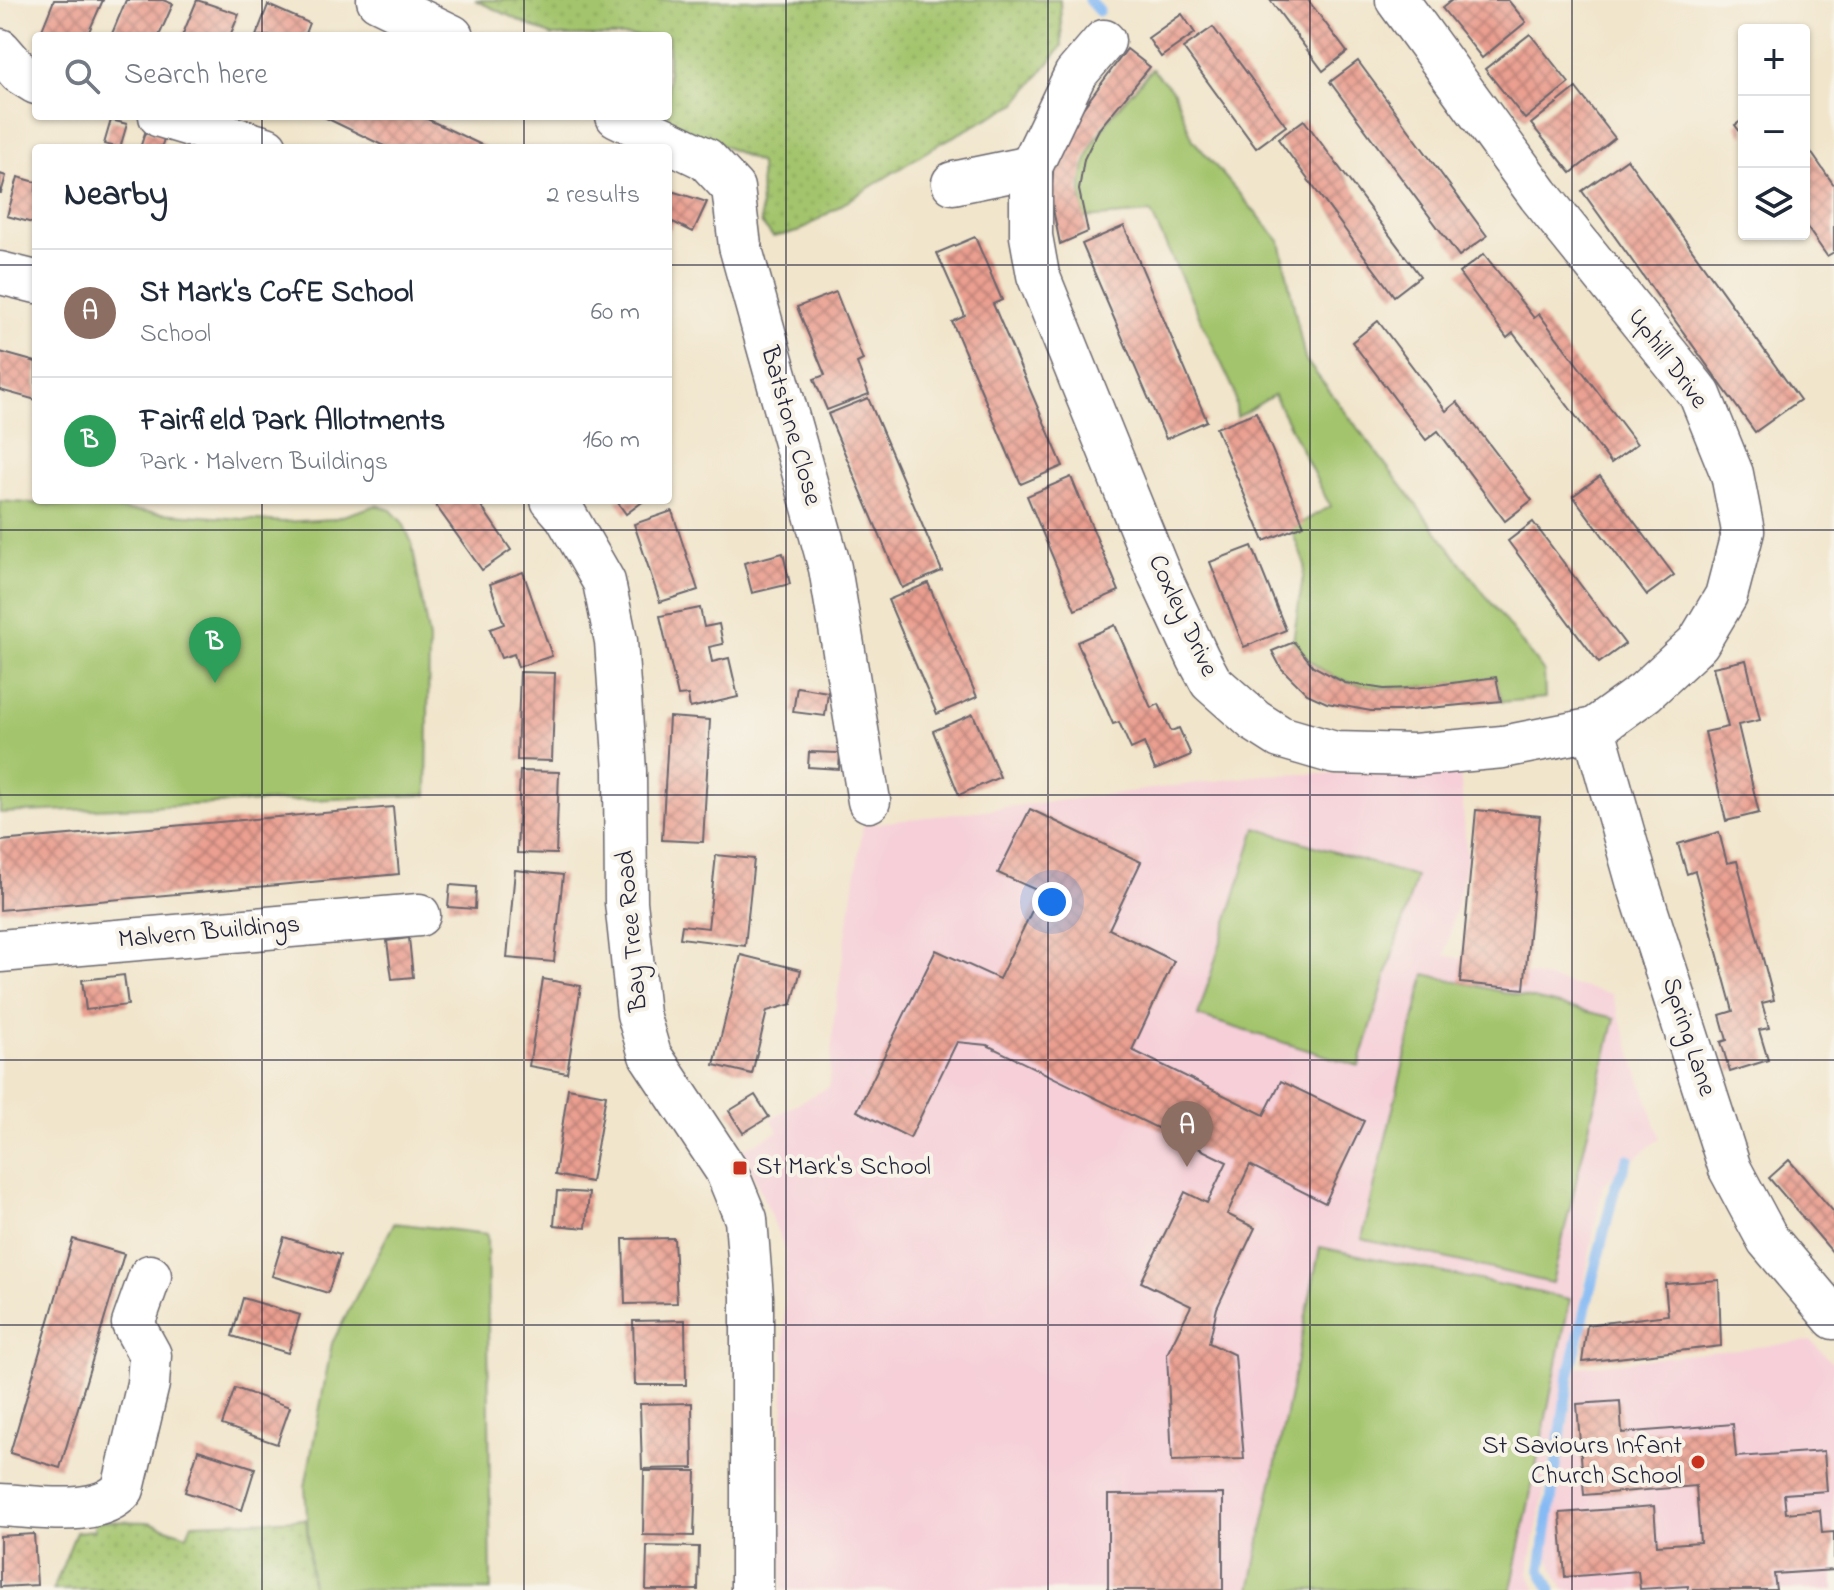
<!DOCTYPE html>
<meta charset="utf-8">
<style>
body{margin:0;font-family:"Indie Flower",sans-serif;background:#f6f6f7;color:#1f2937}
.controls{position:absolute;right:24px;top:24px;display:grid;overflow:hidden;border-radius:8px;box-shadow:0 2px 6px #0004}
.controls button{width:72px;height:72px;display:grid;place-items:center;padding:0;border:0;border-bottom:2px solid #e0e1e3;background:#fff;color:#1f2937;font:40px sans-serif}
.you{position:absolute;left:1052px;top:902px;width:28px;height:28px;margin:-20px;border:6px solid #fff;border-radius:50%;background:#1a73e8;box-shadow:0 0 0 12px #1a73e833}
.badge{display:grid;place-items:center;width:52px;height:52px;border-radius:50%;background:#0f766e;color:#fff;font-size:26px;font-weight:700}
.pin{position:absolute;translate:-50% -66px;filter:drop-shadow(0 2px 4px #0008)}
.pin::after{content:'';position:absolute;top:42px;width:28px;height:24px;background:inherit;clip-path:polygon(0 0,100% 0,50% 100%)}
.list{margin:0;padding:0;list-style:none}
h2{display:flex;justify-content:space-between;align-items:center;height:104px;margin:0;padding:0 32px;font-size:34px}
h2 small{font-size:26px;font-weight:400;color:#747a83}
.list li{display:grid;grid-template-columns:52px 1fr auto;gap:24px;align-items:center;box-sizing:border-box;height:128px;padding:0 32px;border-top:2px solid #e0e1e3}
.list b{display:block;font-size:30px;white-space:nowrap}
.list p{margin:0;font-size:26px;white-space:nowrap;color:#747a83}
.list em{font-size:26px;font-style:normal;color:#747a83}
.icon{flex:none;width:44px;height:44px;fill:none;stroke:currentColor;stroke-width:2;stroke-linecap:round;stroke-linejoin:round}
.map{position:relative;flex:none;width:1834px;height:1590px;overflow:hidden}
.search{position:absolute;background:#fff;box-shadow:0 2px 6px #0004;left:32px;top:32px;width:640px;height:88px;display:flex;align-items:center;gap:20px;box-sizing:border-box;padding:0 28px;border-radius:8px;color:#747a83;font-size:30px}
.panel{position:absolute;background:#fff;box-shadow:0 2px 6px #0004;left:32px;top:144px;width:640px;height:360px;border-radius:8px}
.map>svg:first-child{display:block}
</style>
<div class="map">
<svg width="1834" height="1590" viewBox="0 0 1834 1590">
<defs>
<pattern id="park-dots" width="8" height="8" patternUnits="userSpaceOnUse" patternTransform="scale(2)"><rect width="8" height="8" fill="#a3c46c"/><path d="M2 2h.1M6 6h.1" fill="none" stroke="#8ca85e" stroke-width="1.8" stroke-linecap="round"/></pattern>
<pattern id="building-cross-hatch" width="8" height="8" patternUnits="userSpaceOnUse" patternTransform="scale(2)"><rect width="8" height="8" fill="#ea9f90"/><path d="M0 0l8 8M0 8l8-8" fill="none" stroke="#bd8177"/></pattern>
</defs>
<rect width="100%" height="100%" fill="#f7f3e8"/>
<filter id="ink" filterUnits="userSpaceOnUse"><feTurbulence type="fractalNoise" baseFrequency=".0125" numOctaves="2"/><feDisplacementMap in="SourceGraphic" scale="16" xChannelSelector="R" yChannelSelector="G"/><feConvolveMatrix kernelMatrix="1 2 1 2 8 2 1 2 1" color-interpolation-filters="sRGB"/></filter>
<filter id="wash" filterUnits="userSpaceOnUse"><feTurbulence type="fractalNoise" baseFrequency=".006" numOctaves="4" result="noise"/><feDisplacementMap in="SourceGraphic" scale="32" xChannelSelector="R" yChannelSelector="G"/><feGaussianBlur stdDeviation="1.8" result="paint"/><feColorMatrix in="noise" values="0 0 0 0 0 0 0 0 0 0 0 0 0 0 0 0 0 1.4 0 .05"/><feComposite in="paint" operator="in"/></filter>
<g filter="url(#wash)">
<rect width="100%" height="100%" fill="#f1e5cb"/>
<!-- built -->
<g fill="#f6cfd8">
<path d="M1460,771L1467,860L1445,955L1612,994L1660,1138L1603,1184L1528,1574L1537,1590H782L785,1250L743,1149L778,1132L771,1118L829,1087L834,1016L863,825L1263,775Z"/>
<path d="M1811,1341L1834,1364V1590H1564L1548,1557L1577,1367Z"/>
</g>
<!-- green -->
<g fill="#a3c46c" stroke="#627354" stroke-width="2">
<path d="M1152,69L1174,92L1193,140L1280,241L1305,359L1544,672L1545,698L1502,702L1495,677C1427,686 1338,709 1293,641L1305,565L1291,529L1330,506L1274,395L1237,417L1234,390L1151,213L1084,218C1071,149 1111,117 1152,69Z"/>
<path d="M0,501L283,522L333,519L377,505L391,510L403,523L412,543L429,640L427,795L0,813Z"/>
<path d="M1256,828L1416,877L1359,1066L1198,1016Z"/>
<path d="M1425,974L1615,1018L1552,1283L1362,1239Z"/>
<path d="M394,1223L487,1234L491,1590H312L305,1487L332,1343Z"/>
<path d="M1320,1247L1570,1299L1511,1590H1250Z"/>
</g>
<!-- park -->
<g fill="url(#park-dots)" stroke="#627354" stroke-width="2">
<path d="M475,0H1060L1062,46L1017,103L939,144L798,232L773,237L761,223L760,163L659,116H668V36H552Z"/>
<path d="M306,1519L312,1590H53L76,1532L94,1530V1521L149,1522L187,1535L192,1523Z"/>
</g>
<g fill="none" stroke-linecap="round" stroke-linejoin="round">
<!-- stream -->
<g stroke="#85baf4" stroke-width="11">
<path d="M1089,0L1099,11"/>
<path d="M1551,1590L1541,1570L1569,1376L1615,1187L1628,1159"/>
</g>
</g>
<g id="blocks">
<!-- building -->
<g fill="url(#building-cross-hatch)">
<path d="M54,0H103L87,36H56L42,30Z"/>
<path d="M126,0H163L173,4L159,36H111Z"/>
<path d="M197,0L239,14L230,36H182Z"/>
<path d="M1270,0H1308L1347,52L1323,71Z"/>
<path d="M1452,0H1508L1526,22L1482,58L1442,8Z"/>
<path d="M268,5L309,23L304,36H256Z"/>
<path d="M1182,14L1195,33L1161,57L1148,38Z"/>
<path d="M1213,27L1286,126L1256,148L1183,48Z"/>
<path d="M1530,34L1569,83L1525,119L1485,69Z"/>
<path d="M1127,49L1150,67L1099,129L1084,159L1079,190L1088,232L1060,244L1051,199L1054,157L1069,127Z"/>
<path d="M1358,61L1487,236L1459,256L1330,82Z"/>
<path d="M1576,88L1615,138L1571,173L1531,124Z"/>
<path d="M322,116H421L488,148H388Z"/>
<path d="M1744,119V137L1735,125Z"/>
<path d="M111,120L127,124L120,148L104,144Z"/>
<path d="M1304,120L1420,276L1394,296L1278,139Z"/>
<path d="M146,130L165,136L161,148H140Z"/>
<path d="M1804,142L1834,185V252L1827,256L1804,223Z"/>
<path d="M1627,159L1800,400L1755,432L1582,191Z"/>
<path d="M0,174L6,176L1,193H0Z"/>
<path d="M18,177L36,182V224L7,216Z"/>
<path d="M668,190L707,202L693,232L673,222L668,233Z"/>
<path d="M1124,226L1207,421L1166,439L1082,244Z"/>
<path d="M975,237L1002,300L993,304L1063,466L1021,484L952,322L965,316L937,253Z"/>
<path d="M1484,254L1534,318L1539,314L1637,444L1611,463L1513,333L1507,338L1459,273Z"/>
<path d="M836,292L863,360L857,363L869,394L827,410L814,379L825,375L797,307Z"/>
<path d="M1378,321L1446,411L1457,402L1532,500L1505,521L1438,431L1426,440L1352,342Z"/>
<path d="M0,352L36,362V400L0,390Z"/>
<path d="M868,398L942,571L902,588L828,414Z"/>
<path d="M1256,412L1304,525L1264,541L1216,428Z"/>
<path d="M1600,476L1674,575L1647,595L1573,496Z"/>
<path d="M1071,477L1119,591L1075,610L1027,496Z"/>
<path d="M432,500H477L511,550L482,570Z"/>
<path d="M616,500H645L626,514Z"/>
<path d="M672,511L698,590L660,602L634,524Z"/>
<path d="M1533,522L1625,644L1599,663L1508,541Z"/>
<path d="M1252,546L1286,630L1244,647L1210,562Z"/>
<path d="M783,553L790,584L752,593L744,563Z"/>
<path d="M523,572L552,656L518,667L514,654L501,658L490,629L504,624L490,584Z"/>
<path d="M928,583L977,697L937,714L888,600Z"/>
<path d="M700,608L704,627L719,624L723,644L709,647L712,662L729,658L738,697L690,708L688,695L678,696L660,616Z"/>
<path d="M1115,625L1151,708L1159,704L1171,731L1179,728L1191,755L1155,770L1144,743L1131,749L1119,722L1113,724L1077,642Z"/>
<path d="M1294,642L1313,666L1345,683L1384,689L1415,688L1496,677L1501,701L1399,711H1371L1327,703L1307,694L1281,668L1272,651Z"/>
<path d="M1746,660L1760,720L1738,725L1759,813L1726,821L1705,732L1728,727L1713,667Z"/>
<path d="M520,672L555,673L552,761L517,760Z"/>
<path d="M797,687L828,692L825,716L793,712Z"/>
<path d="M973,714L1000,777L959,795L933,731Z"/>
<path d="M669,717L710,720L703,842L662,840Z"/>
<path d="M809,752L840,753L839,769L808,767Z"/>
<path d="M520,771L559,772L556,854L517,853Z"/>
<path d="M393,807L399,874L0,910V841Z"/>
<path d="M1030,809L1141,862L1109,929L1174,961L1132,1050L1264,1115L1281,1081L1364,1121L1325,1203L1250,1165L1227,1214L1255,1228L1217,1308L1209,1343L1235,1355L1244,1459L1172,1461L1167,1354L1191,1306L1141,1282L1185,1192L1207,1203L1227,1162L987,1045L957,1042L910,1138L857,1111L936,950L999,979L1041,892L998,873Z"/>
<path d="M1476,810L1540,816L1524,989L1460,983Z"/>
<path d="M1719,832L1727,863L1737,861L1774,1000L1762,1003L1769,1028L1759,1030L1768,1060L1730,1072L1721,1042L1727,1040L1720,1015L1733,1011L1695,871L1687,874L1678,844Z"/>
<path d="M716,855L754,859L745,946L680,938L682,925L708,928Z"/>
<path d="M515,870L563,875L554,962L507,958Z"/>
<path d="M450,885L476,887L475,909L448,907Z"/>
<path d="M409,938L413,977L392,979L387,941Z"/>
<path d="M741,955L801,970L792,1004L767,1011L752,1074L714,1065Z"/>
<path d="M124,975L128,1005L86,1010L82,980Z"/>
<path d="M543,979L581,986L567,1073L529,1066Z"/>
<path d="M568,1088L606,1095L591,1182L555,1175Z"/>
<path d="M755,1095L769,1117L743,1133L729,1111Z"/>
<path d="M1789,1160L1834,1212V1254L1769,1178Z"/>
<path d="M557,1191L589,1193L586,1228L554,1225Z"/>
<path d="M284,1237L340,1255L328,1293L272,1276Z"/>
<path d="M674,1238L677,1303L625,1304L623,1239Z"/>
<path d="M73,1239L124,1254L60,1468L10,1453Z"/>
<path d="M1719,1280L1721,1346L1582,1362L1587,1325L1668,1315L1665,1284Z"/>
<path d="M243,1298L300,1315L288,1353L232,1336Z"/>
<path d="M685,1320L686,1385H635L633,1321Z"/>
<path d="M235,1388L290,1407L277,1444L222,1425Z"/>
<path d="M1620,1401L1622,1433L1733,1424L1736,1457L1824,1451L1827,1491L1784,1494L1786,1513L1820,1510L1822,1533L1834,1532V1570L1774,1574L1776,1590H1688V1586L1640,1589L1638,1571L1565,1577L1560,1513L1654,1506L1657,1545L1700,1542L1696,1486L1584,1495L1577,1404Z"/>
<path d="M692,1403L693,1468L642,1469L640,1404Z"/>
<path d="M198,1450L255,1468L242,1510L185,1492Z"/>
<path d="M644,1471H696L694,1536L643,1535Z"/>
<path d="M1223,1494V1590H1108V1495Z"/>
<path d="M34,1534L37,1585L0,1587V1536Z"/>
<path d="M647,1546L699,1547L698,1590H646Z"/>
</g>
</g>
</g>
<g filter="url(#ink)">
<use href="#blocks" fill-opacity="0" stroke="#6a666d" stroke-width="2"/>
<g fill="none" stroke-linecap="round" stroke-linejoin="round">
<defs>
<g id="minor">
<path d="M378,0L452,36"/>
<path d="M1104,41L1075,75L1031,167V236L1038,275L1160,576L1198,658L1211,682L1255,721L1280,737L1335,753L1414,755L1503,747L1594,729L1645,692L1698,643L1726,596L1743,531L1732,474L1700,395L1539,195L1397,0"/>
<path d="M0,50L20,73L36,83"/>
<path d="M160,116L266,148"/>
<path d="M617,116L706,159L733,188L740,246L830,568L869,801"/>
<path d="M953,183L1031,167"/>
<path d="M0,273L36,282"/>
<path d="M552,500L566,516L604,582L616,641L625,771L626,902L638,1014L650,1055L726,1170L746,1219L752,1297V1590"/>
<path d="M1594,729L1637,881L1730,1169L1768,1240L1834,1318"/>
<path d="M0,951L419,915"/>
<path d="M0,1505C36,1506 98,1519 123,1489L148,1384L150,1355L133,1324L150,1276"/>
</g>
</defs>
<!-- minor casing -->
<use href="#minor" stroke="#6a666d" stroke-width="45"/>
<!-- minor -->
<use href="#minor" stroke="#fff" stroke-width="42"/>
</g>
</g>
<!-- grid -->
<path fill="none" stroke="#22223b" stroke-width="2" stroke-opacity="0.55" d="M262,0V36M524,0V36M786,0V1590M1048,0V1590M1310,0V1590M1572,0V1590M262,116V148M524,116V148M0,265H36M668,265H1834M262,500V1590M524,500V1590M0,530H1834M0,795H1834M0,1060H1834M0,1325H1834"/>
<!-- markers -->
<g fill="#c8321e" stroke="#f7f3e8" stroke-width="3">
<rect x="732" y="1160" width="16" height="16" rx="4"/>
<circle cx="1698" cy="1462" r="8"/>
</g>
<g text-anchor="middle" dominant-baseline="central" stroke-width="8" stroke-linejoin="round" paint-order="stroke">
<!-- street labels -->
<g font-size="26" fill="#22223b" stroke="#f7f3e8">
<text transform="translate(1667 359) rotate(54)">Uphill Drive</text>
<text transform="translate(790 426) rotate(74)">Batstone Close</text>
<text transform="translate(1182 616) rotate(65)">Coxley Drive</text>
<text transform="translate(633 931) rotate(-95)">Bay Tree Road</text>
<text transform="translate(209 933) rotate(-5)">Malvern Buildings</text>
<text transform="translate(1688 1037) rotate(72)">Spring Lane</text>
</g>
<!-- poi labels -->
<g font-size="26" fill="#22223b" stroke="#f7f3e8" text-anchor="start">
<text x="756" y="1168">St Mark's School</text>
<text x="1682" y="1447" text-anchor="end">St Saviours Infant<tspan x="1682" dy="30">Church School</tspan></text>
</g>
</g>
</svg>
<div class="controls">
<button>+</button>
<button>−</button>
<button><svg class="icon" aria-label="layers" viewBox="0 0 24 24"><path d="M12 4l9 5-9 5-9-5zM3 14l9 5 9-5"/></svg></button>
</div>
<div class="you"></div>
<div class="pin badge" style="left:1187px;top:1167px;background:#8d6e63">A</div>
<div class="pin badge" style="left:215px;top:683px;background:#2e9e5b">B</div>
<div class="search"><svg class="icon" aria-label="search" viewBox="0 0 24 24"><circle cx="10" cy="10" r="6"/><path d="M15 15l6 6"/></svg>Search here</div>
<section class="panel">
<h2>Nearby<small>2 results</small></h2>
<ul class="list">
<li><span class="badge" style="background:#8d6e63">A</span><div><b>St Mark's CofE School</b><p>School</p></div><em>60 m</em></li>
<li><span class="badge" style="background:#2e9e5b">B</span><div><b>Fairfield Park Allotments</b><p>Park · Malvern Buildings</p></div><em>160 m</em></li>
</ul>
</section>
</div>
